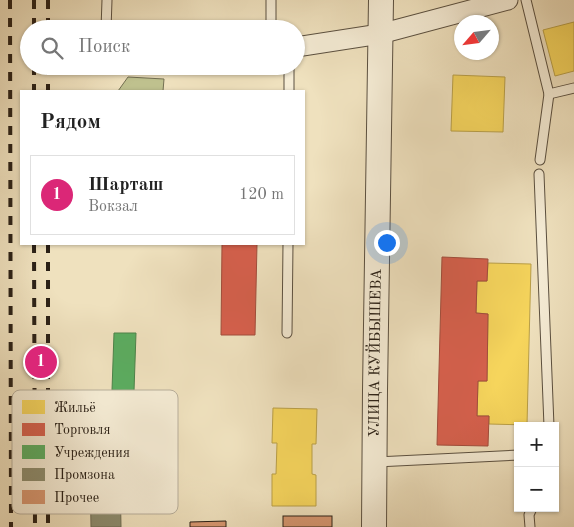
<!DOCTYPE html>
<html lang="ru">
<meta charset="utf-8">
<style>
body{margin:0;font-family:"Old Standard TT",serif;background:#f2f2f2;color:#222}
.controls{position:absolute;right:15px;bottom:15px;display:grid;overflow:hidden;border-radius:0px;box-shadow:0 1px 4px #0004}
.controls button{width:45px;height:45px;display:grid;place-items:center;padding:0;border:0;border-bottom:1px solid #e0e0e0;background:#fff;color:#222;font:25px sans-serif}
.compass{position:absolute;left:454px;top:15px;width:45px;height:45px;border-radius:50%;background:#fff;box-shadow:0 1px 4px #0004;rotate:242deg}
.you{position:absolute;left:386px;top:242px;width:18px;height:18px;margin:-12px;border:4px solid #fff;border-radius:50%;background:#1a73e8;box-shadow:0 0 0 8px #1a73e833}
.badge{display:grid;place-items:center;width:32px;height:32px;border-radius:50%;background:#db2777;color:#fff;font-size:16px;font-weight:700}
.pin{position:absolute;translate:-50% -50%;border:2px solid #fff;box-shadow:0 1px 5px #0006}
.list{margin:0;padding:0;list-style:none}
h2{display:flex;justify-content:space-between;align-items:center;height:65px;margin:0;padding:0 20px;font-size:21px}
h2 small{font-size:16px;font-weight:400;color:#767676}
.list li{display:grid;grid-template-columns:32px 1fr auto;gap:15px;align-items:center;box-sizing:border-box;height:80px;margin:0 10px 10px;padding:0 10px;border:1px solid #e0e0e0;border-radius:0px}
.list b{display:block;font-size:19px;white-space:nowrap}
.list p{margin:0;font-size:16px;white-space:nowrap;color:#767676}
.list em{font-size:16px;font-style:normal;color:#767676}
.icon{flex:none;width:28px;height:28px;fill:none;stroke:currentColor;stroke-width:2;stroke-linecap:round;stroke-linejoin:round}
.map{position:relative;flex:none;width:574px;height:527px;overflow:hidden}
.search{position:absolute;background:#fff;box-shadow:0 1px 4px #0004;left:20px;top:20px;width:285px;height:55px;display:flex;align-items:center;gap:12px;box-sizing:border-box;padding:0 18px;border-radius:28px;color:#767676;font-size:19px}
.panel{position:absolute;background:#fff;box-shadow:0 1px 4px #0004;left:20px;top:90px;width:285px;height:155px;border-radius:0px}
.map>svg:first-child{display:block}
</style>
<div class="map">
<svg width="574" height="527" viewBox="0 0 574 527">
<rect width="100%" height="100%" fill="#efe1be"/>
<filter id="stains"><feTurbulence type="fractalNoise" baseFrequency=".004" numOctaves="4"/><feColorMatrix values="0 0 0 0 .2 0 0 0 0 .09 0 0 0 0 .02 0 0 0 .5 -.17"/></filter>
<radialGradient id="worn" r=".72"><stop offset=".6" stop-color="#630" stop-opacity="0"/><stop offset="1" stop-color="#630" stop-opacity=".3"/></radialGradient>
<!-- green -->
<path fill="#bfc18e" stroke="#747052" d="M128,77L164,79L163,91H118Z"/>
<!-- homes -->
<g fill="#f6d55c" stroke="#b99f47">
<path d="M574,22V71L555,76L543,30Z"/>
<path d="M453,75L505,77L503,132L451,131Z"/>
<path d="M488,263L531,264L527,425L489,424V416H477L478,381H487L488,314L476,313L477,281H487Z"/>
<path d="M273,408L317,409L316,444H312V474L316,475V506H272V474H276L277,443H272Z"/>
</g>
<!-- shops -->
<g fill="#d6604d" stroke="#a24d3c">
<path d="M222,244H257L255,335H221Z"/>
<path d="M442,257L488,259L487,281H477L476,313L488,314L487,381H478L477,416H489L488,446L437,445Z"/>
</g>
<!-- public -->
<path fill="#5aae61" stroke="#4c834a" d="M114,333H136L134,391L112,390Z"/>
<!-- industry -->
<path fill="#8c8c6e" stroke="#6f6c54" d="M90,469H120L121,527H91Z"/>
<!-- building -->
<g fill="#d79771" stroke="#2a2016">
<rect x="283" y="516" width="49" height="11"/>
<path d="M226,521V527H190V522Z"/>
</g>
<g fill="none" stroke-linecap="round" stroke-linejoin="round">
<defs>
<g id="service">
<path d="M526,0L549,94L574,88"/>
<path d="M106,29L107,0"/>
<path d="M271,29V0"/>
<path d="M289,66V91"/>
<path d="M540,160L549,94"/>
<path d="M539,174L549,426"/>
<path d="M287,333L288,244"/>
<path d="M376,462L518,455"/>
<path d="M530,527L529,515L532,508"/>
</g>
<path id="minor" d="M296,47L380,34L508,0"/>
<g id="tertiary">
<path id="s1" d="M374,527L375,390L381,0"/>
</g>
</defs>
<!-- service casing -->
<use href="#service" stroke="#5b5040" stroke-width="11"/>
<!-- minor casing -->
<use href="#minor" stroke="#5b5040" stroke-width="21"/>
<!-- tertiary casing -->
<use href="#tertiary" stroke="#5b5040" stroke-width="26"/>
<!-- service -->
<use href="#service" stroke="#f5ecd5" stroke-width="9"/>
<!-- minor -->
<use href="#minor" stroke="#f5ecd5" stroke-width="19"/>
<!-- tertiary -->
<use href="#tertiary" stroke="#f5ecd5" stroke-width="24"/>
<!-- rail -->
<g stroke="#2a2016" stroke-width="4" stroke-dasharray="9 9" stroke-linecap="butt">
<path d="M10,0L11,527"/>
<path d="M34,0V29"/>
<path d="M48,0V29"/>
<path d="M34,66V91"/>
<path d="M48,66V91"/>
<path d="M34,244L35,527"/>
<path d="M48,244V527"/>
</g>
</g>
<g text-anchor="middle" dominant-baseline="central" stroke-width="5" stroke-linejoin="round" paint-order="stroke">
<!-- street labels -->
<g font-size="15" fill="#2a2016" stroke="#f5ecd5">
<text stroke="none"><textPath href="#s1" startOffset="174">УЛИЦА КУЙБЫШЕВА</textPath></text>
</g>
</g>
<!-- legend -->
<rect x="12" y="390" width="166" height="124" rx="8" fill="#f5ecd5" stroke="#b8af9c" stroke-width="1"/>
<rect x="22" y="400" width="23" height="14" fill="#f6d55c"/>
<rect x="22" y="423" width="23" height="13" fill="#d6604d"/>
<rect x="22" y="445" width="23" height="14" fill="#5aae61"/>
<rect x="22" y="468" width="23" height="13" fill="#8c8c6e"/>
<rect x="22" y="490" width="23" height="14" fill="#d79771"/>
<g font-size="14" fill="#2a2016">
<text x="54" y="412">Жильё</text>
<text x="54" y="434">Торговля</text>
<text x="54" y="457">Учреждения</text>
<text x="54" y="479">Промзона</text>
<text x="54" y="502">Прочее</text>
</g>
<rect width="100%" height="100%" filter="url(#stains)"/>
<rect width="100%" height="100%" fill="url(#worn)"/>
</svg>
<div class="controls">
<button>+</button>
<button>−</button>
</div>
<svg class="compass" viewBox="-18 -18 36 36"><path d="M0-13l5 13h-10z" fill="#e53935"/><path d="M0 13l5-13h-10z" fill="#767676"/></svg>
<div class="you"></div>
<div class="pin badge" style="left:41px;top:362px">1</div>
<div class="search"><svg class="icon" aria-label="search" viewBox="0 0 24 24"><circle cx="10" cy="10" r="6"/><path d="M15 15l6 6"/></svg>Поиск</div>
<section class="panel">
<h2>Рядом<small></small></h2>
<ul class="list">
<li><span class="badge">1</span><div><b>Шарташ</b><p>Вокзал</p></div><em>120 m</em></li>
</ul>
</section>
</div>
